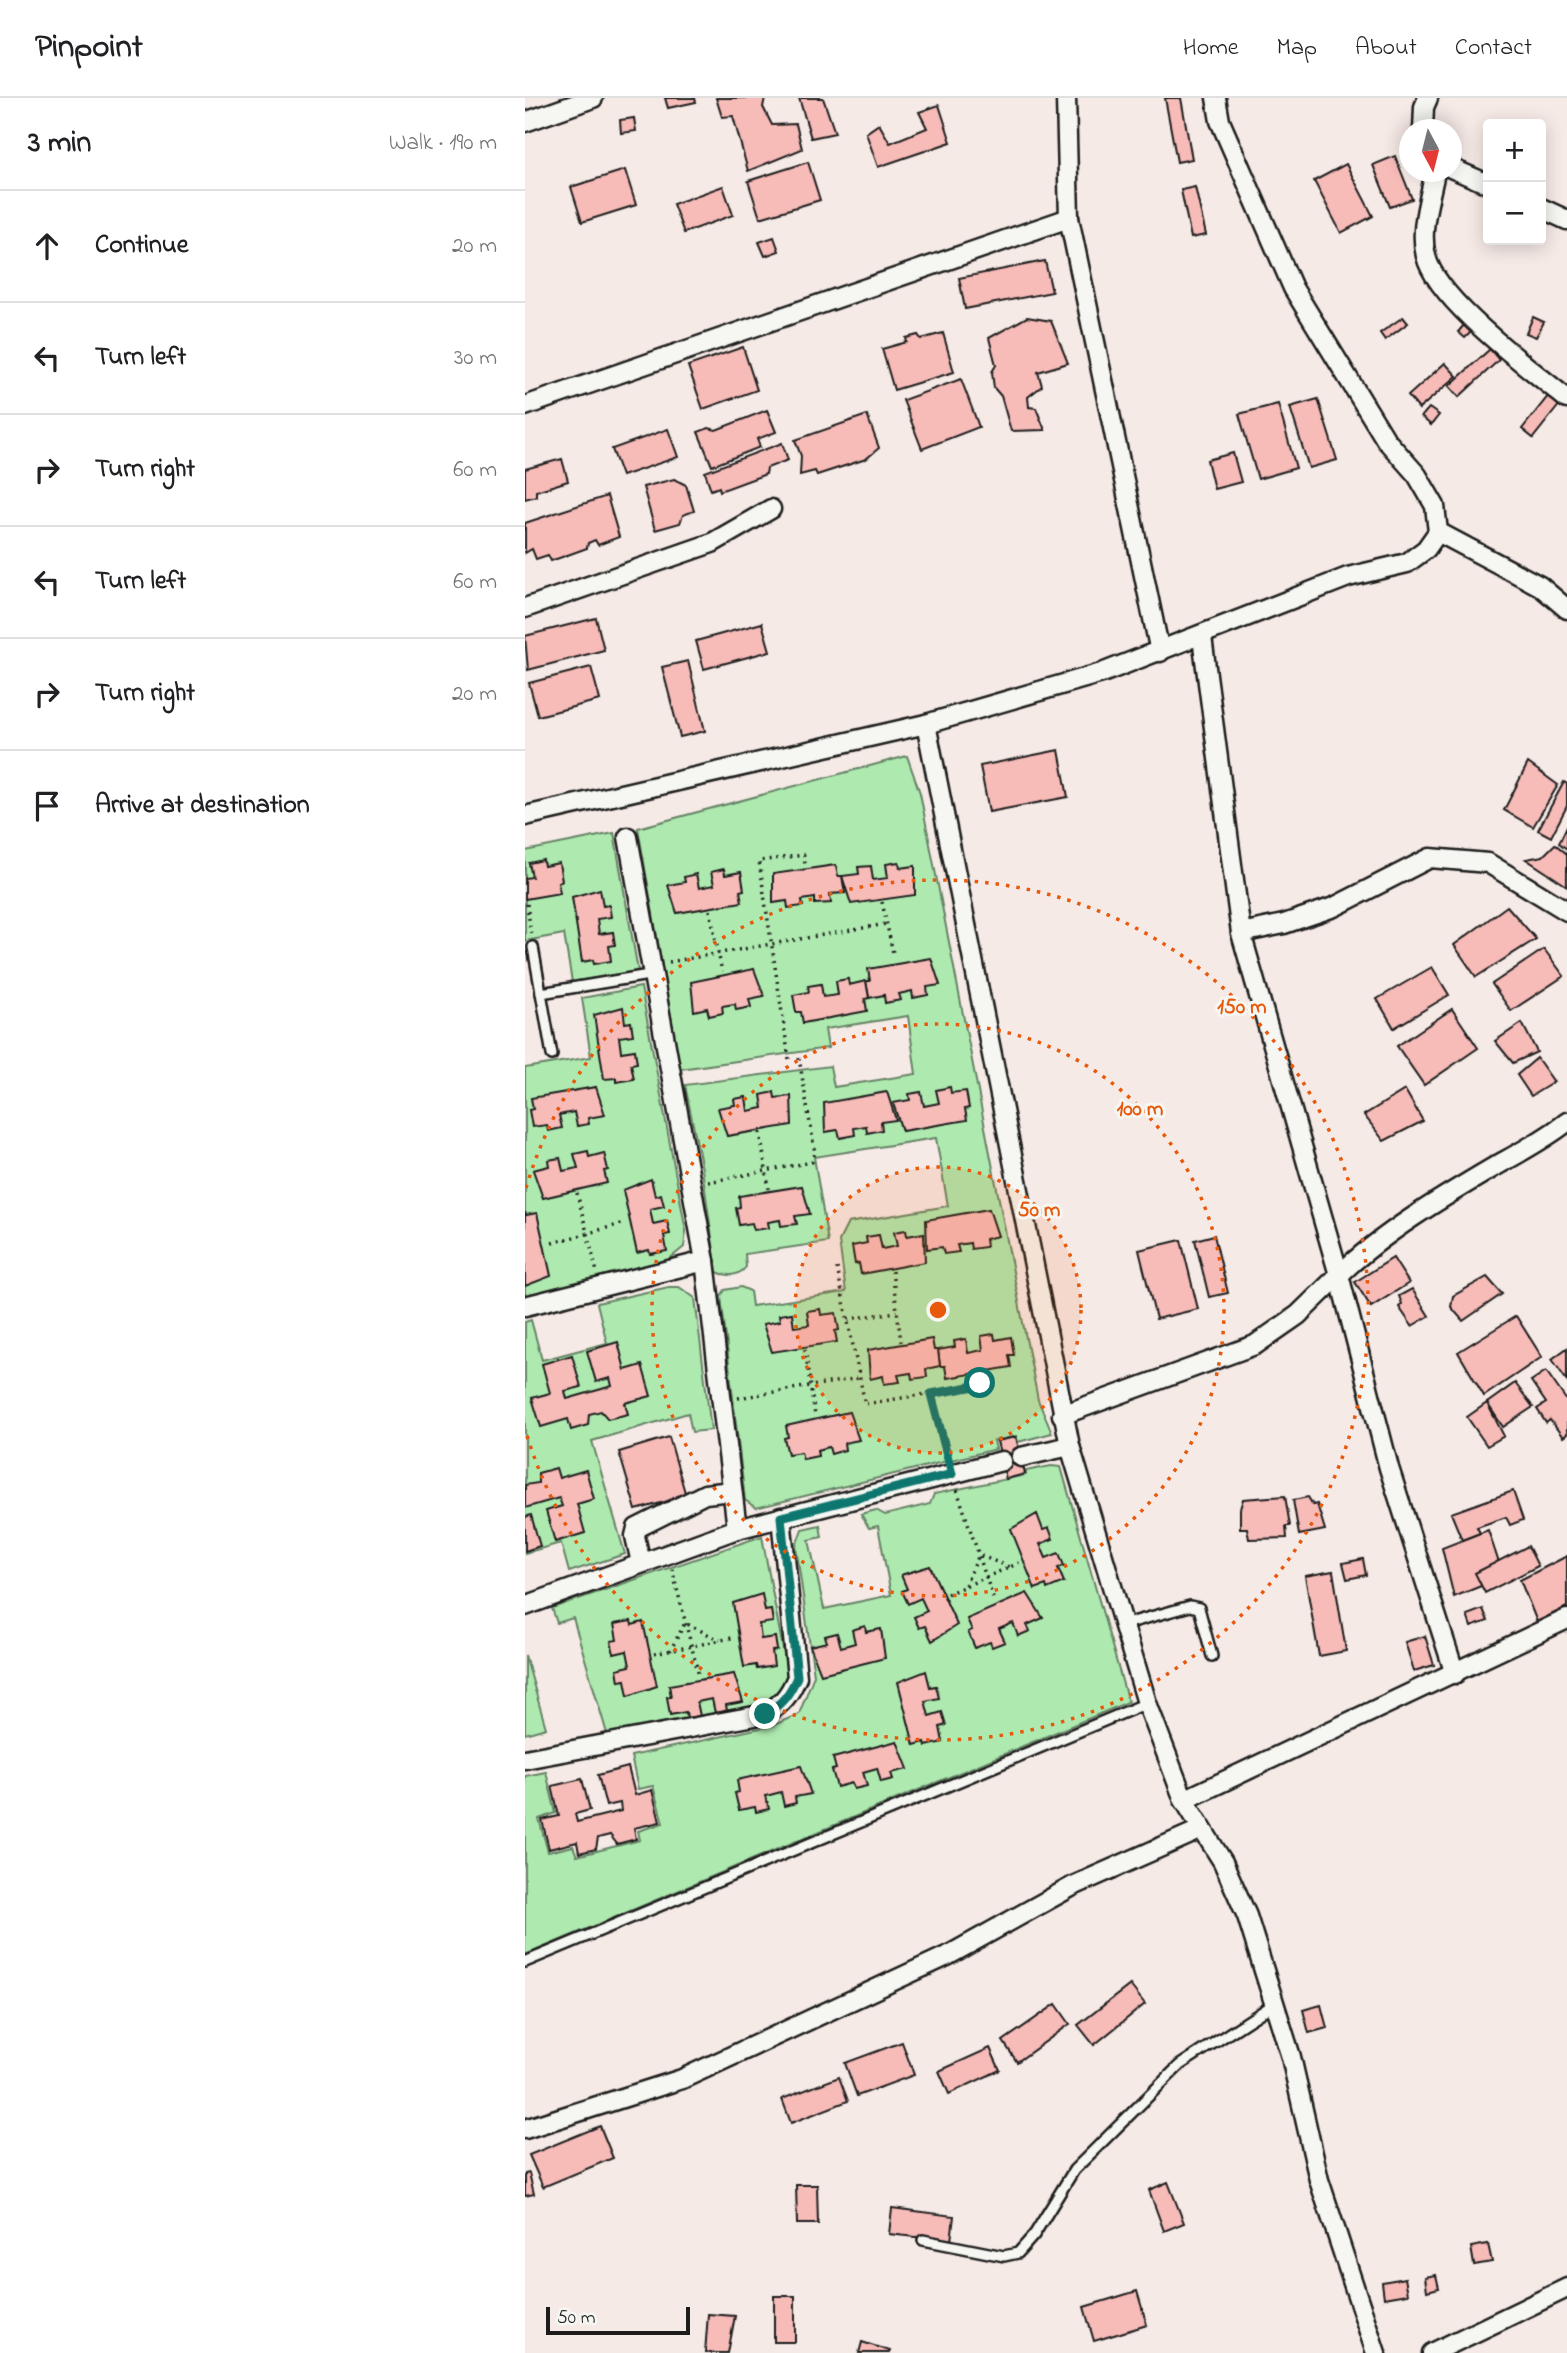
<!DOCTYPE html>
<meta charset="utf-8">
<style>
body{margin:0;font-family:"Indie Flower",sans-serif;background:#f6f6f6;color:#202124}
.controls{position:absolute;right:21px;top:21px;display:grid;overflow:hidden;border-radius:7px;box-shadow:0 4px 18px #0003}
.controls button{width:63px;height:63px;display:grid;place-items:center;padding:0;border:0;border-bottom:2px solid #e0e0e0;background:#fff;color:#202124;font:35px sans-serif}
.compass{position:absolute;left:874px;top:21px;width:63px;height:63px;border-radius:50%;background:#fff;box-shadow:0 4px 18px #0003;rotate:173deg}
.scale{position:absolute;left:21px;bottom:18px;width:144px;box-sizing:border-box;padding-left:7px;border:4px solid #1c1c1c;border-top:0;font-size:19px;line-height:24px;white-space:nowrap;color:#1c1c1c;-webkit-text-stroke:5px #f6f6f2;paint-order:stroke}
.stop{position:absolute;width:21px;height:21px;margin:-16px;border:5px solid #0f766e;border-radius:50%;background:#fff}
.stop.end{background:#0f766e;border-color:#fff;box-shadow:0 2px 7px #0008}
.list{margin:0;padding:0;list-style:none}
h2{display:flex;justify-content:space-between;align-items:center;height:91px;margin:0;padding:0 28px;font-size:30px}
h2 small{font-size:23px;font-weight:400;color:#757577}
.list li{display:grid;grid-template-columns:46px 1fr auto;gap:21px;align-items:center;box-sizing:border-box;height:112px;padding:0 28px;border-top:2px solid #e0e0e0}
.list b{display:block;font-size:26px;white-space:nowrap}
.list em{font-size:23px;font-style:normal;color:#757577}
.icon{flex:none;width:38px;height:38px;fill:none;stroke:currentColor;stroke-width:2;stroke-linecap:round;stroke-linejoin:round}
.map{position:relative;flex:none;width:1042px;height:2255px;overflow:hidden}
header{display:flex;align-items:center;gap:42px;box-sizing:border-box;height:98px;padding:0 35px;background:#fff;border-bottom:2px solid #e0e0e0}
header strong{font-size:33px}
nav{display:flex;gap:38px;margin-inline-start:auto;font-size:24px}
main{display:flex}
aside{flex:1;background:#fff}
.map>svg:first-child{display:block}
</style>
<header>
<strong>Pinpoint</strong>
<nav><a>Home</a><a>Map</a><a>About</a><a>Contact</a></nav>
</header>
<main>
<aside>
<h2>3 min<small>Walk · 190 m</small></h2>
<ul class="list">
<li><svg class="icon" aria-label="ahead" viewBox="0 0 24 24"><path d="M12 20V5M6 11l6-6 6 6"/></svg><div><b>Continue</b></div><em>20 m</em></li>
<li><svg class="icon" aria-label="left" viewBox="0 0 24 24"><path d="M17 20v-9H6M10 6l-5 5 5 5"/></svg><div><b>Turn left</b></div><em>30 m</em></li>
<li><svg class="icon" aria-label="right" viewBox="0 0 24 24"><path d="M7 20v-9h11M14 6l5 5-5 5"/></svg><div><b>Turn right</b></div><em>60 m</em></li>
<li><svg class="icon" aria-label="left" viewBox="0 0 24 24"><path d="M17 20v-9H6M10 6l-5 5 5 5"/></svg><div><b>Turn left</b></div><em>60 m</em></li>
<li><svg class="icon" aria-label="right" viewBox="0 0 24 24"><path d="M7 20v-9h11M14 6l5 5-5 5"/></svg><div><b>Turn right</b></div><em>20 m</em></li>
<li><svg class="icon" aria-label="arrive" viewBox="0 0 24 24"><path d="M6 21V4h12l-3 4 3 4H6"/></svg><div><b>Arrive at destination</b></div></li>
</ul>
</aside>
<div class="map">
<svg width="1042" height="2255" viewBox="0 0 1042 2255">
<rect width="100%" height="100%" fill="#f6eae6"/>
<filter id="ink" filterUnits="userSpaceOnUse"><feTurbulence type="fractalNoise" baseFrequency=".0143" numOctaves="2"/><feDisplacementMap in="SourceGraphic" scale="14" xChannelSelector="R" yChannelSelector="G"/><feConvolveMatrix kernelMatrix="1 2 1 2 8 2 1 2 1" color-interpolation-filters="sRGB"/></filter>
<g filter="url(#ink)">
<!-- green -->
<g fill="#aeeab0" stroke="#658366" stroke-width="2">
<path d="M382,658L395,695L513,1302L527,1335L493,1344L491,1338L469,1343L471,1351L231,1410L220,1402L196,1198L200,1192L216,1189L225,1193L227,1208L321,1194L314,1143L323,1125L423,1108L411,1040L289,1059L303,1144L220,1156L221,1169C214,1178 202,1179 192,1174L177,1071L160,987L305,968L309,989L391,976L383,918L300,931L303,950L155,971L113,730Z"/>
<path d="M89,735L113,873L47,884L39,836L0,843V753Z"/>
<path d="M116,889L161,1133L159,1149L143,1162L0,1200V970L66,959L57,900Z"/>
<path d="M144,1189H154L170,1200L186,1332L167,1334L163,1315L67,1343L100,1456L44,1474L36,1445L0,1455V1224L6,1222L17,1262L82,1245L72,1205Z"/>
<path d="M526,1368L536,1369L603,1604L0,1857V1678L21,1674L31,1715L14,1721L23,1754L48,1748L52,1758L115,1742L113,1733L138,1725L128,1688L113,1691L106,1658L249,1627L274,1616L289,1577L271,1448L277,1431L295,1427L297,1439L284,1442L299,1511L366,1497L353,1428L344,1430L336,1416L351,1412L360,1417L405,1406L409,1396L501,1377V1373Z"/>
<path d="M237,1438L262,1573V1588L241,1608L83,1639L48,1520L32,1525L27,1510Z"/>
<path d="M0,1557L21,1630L0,1636Z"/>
</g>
<!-- building -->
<g fill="#f7bbb8" stroke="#1c1c1c" stroke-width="2">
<path d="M140,0H170L171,4L143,10Z"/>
<path d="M191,0H240L238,9L247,27L271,26L277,51L223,73L208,18L197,19Z"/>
<path d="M274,0H298L310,35L286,40Z"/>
<path d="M640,0H656L667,61L652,64Z"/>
<path d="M414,7L426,44L353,69L341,35L354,26L365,45L402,30L394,14Z"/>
<path d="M109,20L111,33L96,35L95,22Z"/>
<path d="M870,58L887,101L865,109L848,67Z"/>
<path d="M283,64L295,102L235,120L223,83Z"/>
<path d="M821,66L848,118L816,135L789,83Z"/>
<path d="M100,72L111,107L57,124L46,89Z"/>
<path d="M198,88L208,117L159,135L148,106Z"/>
<path d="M670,89L681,137L666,140L656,92Z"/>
<path d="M249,139L254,153L240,158L234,144Z"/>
<path d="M520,163L527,194L440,211L434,180Z"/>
<path d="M502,219L526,223L543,265L513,274L517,288L503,299L504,309L511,310L520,332L486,333L476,298L469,290L467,274L471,267L464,240Z"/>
<path d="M878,219L883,225L860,242L855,235Z"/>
<path d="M1008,219L1019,224L1011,239L1001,235Z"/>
<path d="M939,227L946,234L940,240L933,234Z"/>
<path d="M418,235L429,274L369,292L357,251L382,244L381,240L393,237L396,241Z"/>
<path d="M218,249L232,292L178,311L163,268Z"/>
<path d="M965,251L974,262L934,299L924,288Z"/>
<path d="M920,265L932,278L894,311L883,298Z"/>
<path d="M436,281L454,329L397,351L378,302Z"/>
<path d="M1024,297L1035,306L1008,340L997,331Z"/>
<path d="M793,301L812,362L784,370L765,309Z"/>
<path d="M753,306L771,370L733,381L714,316Z"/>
<path d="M904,310L914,317L906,327L896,319Z"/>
<path d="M242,312L251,334L232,341L235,349L187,368L173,334L184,330L191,332Z"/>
<path d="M342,317L354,350L341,361L292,377L290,373L275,377L276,358L270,342Z"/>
<path d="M143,331L153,359L97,378L87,351Z"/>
<path d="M257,345L263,362L242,370L241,376L195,393L194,389L186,392L180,374Z"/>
<path d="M708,355L716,384L689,391L682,362Z"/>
<path d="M37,361L43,383L11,393V398L0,401V371Z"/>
<path d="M149,381L161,387L169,413L158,417L155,425L130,432L118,389Z"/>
<path d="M82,398L94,439L73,447L70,442L63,445L62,450L26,463L23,457L11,461L7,451L0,455V425Z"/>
<path d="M71,520L79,552L3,572L0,538Z"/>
<path d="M237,525L245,553L179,571L171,543Z"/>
<path d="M163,563L180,633L155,639L137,569Z"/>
<path d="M66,569L75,602L13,618L4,585Z"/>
<path d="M534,652L543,699L464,714L455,668Z"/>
<path d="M1003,665L1033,687L1008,729L979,712Z"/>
<path d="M1039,684L1042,686V708L1026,739L1013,732Z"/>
<path d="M1042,728V751L1034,745Z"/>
<path d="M1030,746L1042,756V788L1001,761L1018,758Z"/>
<path d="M18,762L19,768L34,765L37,783L33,784L35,795L0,801V780L7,779L4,765Z"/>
<path d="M374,764L375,770L390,768V797L326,806L317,778L334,776L333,769L346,768L348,782L363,780L361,766Z"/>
<path d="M311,767L313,778H317L320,795L305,796L306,805L290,806V800L277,802L278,808L263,810L262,803L248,805V776Z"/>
<path d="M199,771L200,777L216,774L219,792L215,793L217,804L152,815L143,787L160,784L159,779L171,776L174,790L189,787L186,774Z"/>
<path d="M75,791L78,808L84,807L86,819L72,821L74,836L88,834L90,847L84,848L86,863L69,866L68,862L57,864L47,799Z"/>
<path d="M982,808L1011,841L951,879L929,847Z"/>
<path d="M1019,851L1039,878L986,913L967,886Z"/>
<path d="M406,860L415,887L402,889L403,897L388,900L387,893L374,896L376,902L360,905L359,897L344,900L341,883H345L343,871Z"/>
<path d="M907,869L924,897L869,930L852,901Z"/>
<path d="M229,871L239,898L224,901L226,909L211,912L210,906L197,908L198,915L184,918L182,910L169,913L166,884Z"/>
<path d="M323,881L324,887L341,883L344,900L340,901L342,913L278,925L276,914H271L268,897L284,894L283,888L296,886L298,899L313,897L311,883Z"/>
<path d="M98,909L100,925L106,924L108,937L94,939L96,954L110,952L112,965L106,966L109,981L91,984V980L79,981L69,917Z"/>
<path d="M927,911L953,950L899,987L872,948Z"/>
<path d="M997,925L1012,954L988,965L970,943Z"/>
<path d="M1012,960L1029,984L1006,998L992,977Z"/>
<path d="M71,989L80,1017L63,1020L64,1026L52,1028L49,1014L34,1017L37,1030L23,1033L22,1027L7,1029L4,1012L8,1011L6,1000Z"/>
<path d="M425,989L426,995L441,993L444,1010L440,1011L442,1022L377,1033L368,1005L385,1002L384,996L396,994L399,1008L414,1005L411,992Z"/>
<path d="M880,992L898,1023L859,1043L839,1017Z"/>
<path d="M249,994L250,1000L266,998L267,1027L202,1038L193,1010L210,1007L209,1001L221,999L223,1013L238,1010L236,997Z"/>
<path d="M362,994L371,1022L356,1024L357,1032L342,1035L341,1028L329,1030L330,1037L315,1040L313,1032L300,1034L299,1005Z"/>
<path d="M63,1053L64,1059L79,1055L83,1072L79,1073L82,1085L18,1100L8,1072L24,1068L23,1062L35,1060L38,1073L53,1070L49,1056Z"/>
<path d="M126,1081L130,1098L136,1096L139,1108L125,1111L128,1126L142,1123L145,1136L139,1137L142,1153L125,1156L124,1152L112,1155L98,1092Z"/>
<path d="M277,1088L285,1116L270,1118L272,1126L256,1128L255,1122L243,1124L244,1130L229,1132L227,1125L214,1127L211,1110L215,1109L214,1098Z"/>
<path d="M464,1111L473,1138L460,1141L461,1149L446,1151L445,1145L432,1147L434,1154L419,1156L417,1149L402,1151L401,1122Z"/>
<path d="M0,1114L1,1117L12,1115L26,1178L0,1188Z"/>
<path d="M381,1132L382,1138L399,1135L400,1164L336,1176L334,1165L330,1166L327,1148L342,1145L341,1139L354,1137L357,1151L372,1148L369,1134Z"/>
<path d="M689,1137L703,1195L684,1199L670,1142Z"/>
<path d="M656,1142L673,1211L631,1221L614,1152Z"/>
<path d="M868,1160L884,1185L846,1209L830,1184Z"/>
<path d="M962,1179L977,1196L938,1223L926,1209L928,1198Z"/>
<path d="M887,1191L904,1218L887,1228L874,1209L877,1206L874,1198Z"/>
<path d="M295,1211L296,1217L311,1215L314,1232L310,1233L312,1244L247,1254L238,1226L255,1223L254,1217L267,1215L269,1229L284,1227L282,1213Z"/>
<path d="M991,1218L1017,1259L959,1298L933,1254Z"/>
<path d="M469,1236L470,1242L486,1239L489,1257H484L486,1269L422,1280L420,1268H415L413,1252L430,1249L429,1243L441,1241L443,1255L458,1252L456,1238Z"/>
<path d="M407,1241L409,1252H413L415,1268L401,1271L402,1279L387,1281L386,1275L373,1277L375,1284L359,1286L358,1278L345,1281L343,1252Z"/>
<path d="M93,1244L100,1272L117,1267L126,1298L100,1305L103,1316L83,1321L76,1313L64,1316L63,1327L46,1332L43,1321L16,1329L7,1300L25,1295L17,1266L47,1257L56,1289L40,1293L42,1301L87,1288L85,1280L71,1284L62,1253Z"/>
<path d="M1042,1250V1283L1027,1261Z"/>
<path d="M1021,1273L1042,1303V1336L1038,1339L1025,1322L1021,1325L1012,1311L1021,1305L1006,1283Z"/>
<path d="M990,1285L1008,1309L978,1329L962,1305Z"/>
<path d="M962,1305L979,1338L962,1348L942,1319Z"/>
<path d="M324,1314L334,1342L319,1345L320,1352L306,1356L304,1349L292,1352L293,1358L278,1361L276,1354L263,1356L259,1340L263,1339L261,1328Z"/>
<path d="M144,1339L161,1398L111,1412L94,1354Z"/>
<path d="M491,1339L500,1376L481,1381L472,1343Z"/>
<path d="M31,1370L34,1380L61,1372L69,1401L52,1406L60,1435L30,1444L21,1413L37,1408L34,1400L0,1410V1387L13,1385V1375Z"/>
<path d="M988,1393L998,1422L985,1427L981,1419L952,1429L955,1435L937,1442L926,1415Z"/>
<path d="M760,1398L765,1428H761L762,1440L724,1441L722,1430H715V1411L718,1401Z"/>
<path d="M783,1399L788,1407L792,1406L800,1432L774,1437L768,1402Z"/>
<path d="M512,1416L518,1432L524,1430L528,1441L515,1446L521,1460L534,1455L539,1468L533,1470L539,1484L522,1491L521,1487L510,1491L486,1431Z"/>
<path d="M6,1417L15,1448L0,1453V1419Z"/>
<path d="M963,1432L975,1468L954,1473L956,1488L929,1499L917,1450Z"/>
<path d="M1003,1448L1013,1468L960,1495L950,1475Z"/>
<path d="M1042,1458V1509L1012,1524L995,1482Z"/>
<path d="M838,1461L841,1477L822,1481L818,1465Z"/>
<path d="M405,1468L432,1527L407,1543L400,1528L394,1530L389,1519L402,1513L396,1500L383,1506L377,1493L382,1491L376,1477Z"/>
<path d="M808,1473L821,1553L794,1558L780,1478Z"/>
<path d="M502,1495L518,1520L502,1527L505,1533L493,1538L488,1525L474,1531L480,1544L467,1549L465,1544L450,1550L443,1534L447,1532L442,1521Z"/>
<path d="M237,1496L240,1513L246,1512L248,1524L234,1526L236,1541L250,1539L252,1552L247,1553L249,1568L232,1571L231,1567L219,1569L208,1505Z"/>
<path d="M958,1511L963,1523L946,1529L942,1517Z"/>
<path d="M106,1523L107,1527L118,1524L132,1588L103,1598L100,1582L94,1583L92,1571L105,1568L102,1553L89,1556L86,1543L92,1542L89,1526Z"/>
<path d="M340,1528L341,1534L356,1531L360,1560L296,1576L285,1548L302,1544L300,1538L312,1535L316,1549L330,1545L327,1532Z"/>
<path d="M900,1538L909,1567L889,1573L880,1544Z"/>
<path d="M401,1573L405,1589L411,1588L414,1600L400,1603L404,1618L417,1614L421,1627L415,1629L418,1644L401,1648L400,1644L389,1647L373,1584Z"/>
<path d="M209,1576L218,1604L201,1607L202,1613L190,1615L187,1601L172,1604L175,1618L162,1620L161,1614L145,1617L142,1599H146L144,1587Z"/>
<path d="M372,1643L383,1671L366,1675L368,1681L356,1684L352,1670L338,1674L342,1688L329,1691L327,1685L312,1689L307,1672L311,1671L308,1660Z"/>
<path d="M276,1668L286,1696L270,1699L271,1705L259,1708L256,1694L241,1698L244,1711L231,1714L230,1709L214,1712L210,1695L214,1694L212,1682Z"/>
<path d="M103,1669L110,1697L127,1692L135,1724L109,1730L111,1741L92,1746L85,1737L73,1740L71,1751L54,1755L52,1744L24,1751L17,1722L34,1718L27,1688L57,1681L65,1712L50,1716L52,1724L96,1713L95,1705L81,1708L73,1677Z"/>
<path d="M605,1887L620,1906L569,1947L553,1927Z"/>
<path d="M531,1906L545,1926L492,1964L478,1943Z"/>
<path d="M796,1907L802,1930L784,1935L778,1912Z"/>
<path d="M377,1944L389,1977L332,1998L320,1965Z"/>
<path d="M465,1950L475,1972L424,1996L414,1973Z"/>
<path d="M314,1979L323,2003L266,2025L257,2001Z"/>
<path d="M75,2028L88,2060L18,2089L4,2057Z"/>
<path d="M4,2075L9,2096L0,2098V2076Z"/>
<path d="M643,2084L659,2125L639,2133L624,2092Z"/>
<path d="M271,2087H292L293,2126H272Z"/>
<path d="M367,2110L429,2118L426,2143L364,2136Z"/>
<path d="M963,2146L967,2164L949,2167L946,2149Z"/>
<path d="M911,2177L914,2190L902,2193L900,2179Z"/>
<path d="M880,2180L883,2196L859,2200L857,2184Z"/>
<path d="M612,2193L622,2227L569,2243L559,2209Z"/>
<rect x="249" y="2198" width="21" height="46"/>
<path d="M183,2216L210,2218L203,2255H180Z"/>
<path d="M337,2244L365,2253L364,2255H334Z"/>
</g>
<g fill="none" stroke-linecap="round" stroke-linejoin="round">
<defs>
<g id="service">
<path d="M8,849L27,957"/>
<path d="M16,895L130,876"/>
<path d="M597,1527L665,1508L674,1510L687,1558"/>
<path d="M0,1864L622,1605"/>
<path d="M398,2142L479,2158L493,2155L509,2137L549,2072L655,1967L749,1906"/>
</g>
<g id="minor">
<path d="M541,0L544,120L635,554"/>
<path d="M691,0L695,23L768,190L861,342L892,377L910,408L913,434L901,451L882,465L823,479L577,575L401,626L545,1348L622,1605L659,1702L698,1764L722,1818L766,1959L794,2082L851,2255"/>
<path d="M0,24L68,0"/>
<path d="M898,32L899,9L903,0"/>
<path d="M926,70L963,86"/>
<path d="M910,74C905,100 894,131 901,158C911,202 1006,271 1042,301"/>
<path d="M1016,110L1042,122"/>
<path d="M0,308L544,120"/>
<path d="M913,434L1015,488L1042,511"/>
<path d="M0,510L187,445L246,411"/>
<path d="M0,718L401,626"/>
<path d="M103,739L180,1163L212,1431"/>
<path d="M716,835L759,826L809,809L905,760L963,765L1042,813"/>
<path d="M0,1208L180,1163"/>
<path d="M537,1317L730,1247L773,1217L814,1177L716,835L677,539"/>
<path d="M496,1359L545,1348"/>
<path d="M116,1465L110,1438L112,1430L180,1396L207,1393"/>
<path d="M0,1508L212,1431L477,1363"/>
<path d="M930,1576L864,1370L814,1177C856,1136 918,1099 969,1069C994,1055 1019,1042 1042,1024"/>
<path d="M0,1661L240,1616C257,1606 264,1598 272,1579L256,1419"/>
<path d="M659,1702L1042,1521"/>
<path d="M0,2031L157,1981L424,1857L548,1788L677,1731"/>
<path d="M907,2255L1042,2190"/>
</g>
</defs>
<!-- service casing -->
<use href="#service" stroke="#1c1c1c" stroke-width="14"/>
<!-- minor casing -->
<use href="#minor" stroke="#1c1c1c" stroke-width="23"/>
<!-- path -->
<g stroke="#1c1c1c" stroke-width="3.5" stroke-dasharray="2 5" stroke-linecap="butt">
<path d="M357,804L368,855"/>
<path d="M2,806L6,835"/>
<path d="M185,812L197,874"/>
<path d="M144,864L361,826"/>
<path d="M264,961L234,763L279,757L280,767"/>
<path d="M235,1034L244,1091"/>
<path d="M183,1084L287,1064L290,1055L274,960"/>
<path d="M52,1095L72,1174"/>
<path d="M27,1145L100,1125"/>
<path d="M312,1170L340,1306L450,1288L455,1285L453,1275"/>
<path d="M367,1173L376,1244"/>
<path d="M323,1221L372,1214"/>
<path d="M280,1251L290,1318"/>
<path d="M406,1296L422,1358"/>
<path d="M213,1300L334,1280"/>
<path d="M432,1392L469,1503"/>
<path d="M147,1471L174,1578"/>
<path d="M440,1487L454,1457L484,1469"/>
<path d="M422,1496L494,1465"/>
<path d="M145,1553L160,1525L195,1542"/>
<path d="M129,1556L211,1539"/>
</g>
<!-- service -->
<use href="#service" stroke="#f6f6f2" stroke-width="9"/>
<!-- minor -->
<use href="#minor" stroke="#f6f6f2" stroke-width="18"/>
</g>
</g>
<g fill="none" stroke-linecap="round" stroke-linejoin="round" filter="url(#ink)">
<!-- route -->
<path stroke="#0f766e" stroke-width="9" d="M240,1616C257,1606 264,1597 272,1579L256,1419L427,1376L406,1296L450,1288L455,1285"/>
</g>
<!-- distance rings -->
<circle cx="413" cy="1212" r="143" fill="#e8590c" fill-opacity=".12"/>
<g fill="none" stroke="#e8590c" stroke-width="3.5" stroke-dasharray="3.5 7">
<circle cx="413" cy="1212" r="143"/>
<circle cx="413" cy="1212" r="286"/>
<path d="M1 1090A430 430 0 1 1 1 1334"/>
</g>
<circle cx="413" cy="1212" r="10" fill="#e8590c" stroke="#f6f6f2" stroke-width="3.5"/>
<g font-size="21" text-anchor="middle" font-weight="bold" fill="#e8590c" stroke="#f6f6f2" stroke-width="6" stroke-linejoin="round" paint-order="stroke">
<text x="717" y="915">150 m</text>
<text x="615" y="1017">100 m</text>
<text x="514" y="1118">50 m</text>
</g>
</svg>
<div class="controls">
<button>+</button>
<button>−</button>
</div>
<svg class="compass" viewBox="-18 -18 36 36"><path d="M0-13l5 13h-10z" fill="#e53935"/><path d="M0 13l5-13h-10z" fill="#757577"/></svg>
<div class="scale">50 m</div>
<div class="stop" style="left:455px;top:1285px"></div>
<div class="stop end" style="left:240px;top:1616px"></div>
</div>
</main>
